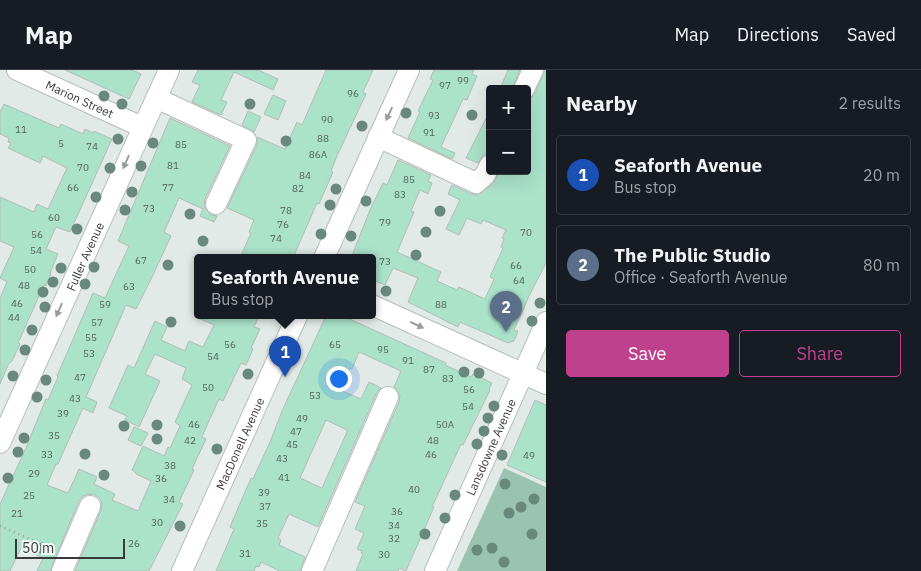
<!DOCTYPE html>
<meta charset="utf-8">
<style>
body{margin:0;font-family:"IBM Plex Sans",sans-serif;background:#242831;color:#f1f3f6}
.controls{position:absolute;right:15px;top:15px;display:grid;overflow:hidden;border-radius:5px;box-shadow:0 5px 20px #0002}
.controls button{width:45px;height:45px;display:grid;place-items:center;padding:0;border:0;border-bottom:1px solid #363941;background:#171b24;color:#f1f3f6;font:25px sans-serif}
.scale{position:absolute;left:15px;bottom:12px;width:110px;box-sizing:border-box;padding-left:5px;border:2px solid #373a39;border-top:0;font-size:14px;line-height:18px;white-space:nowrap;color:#373a39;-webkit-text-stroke:4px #f0f8f4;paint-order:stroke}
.you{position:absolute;left:338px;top:308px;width:18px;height:18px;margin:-12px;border:4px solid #fff;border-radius:50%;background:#1a73e8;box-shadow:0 0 0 8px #1a73e833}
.badge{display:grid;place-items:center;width:32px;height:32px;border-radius:50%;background:#bf418d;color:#fff;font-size:16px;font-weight:700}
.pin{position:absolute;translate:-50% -41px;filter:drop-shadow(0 1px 2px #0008)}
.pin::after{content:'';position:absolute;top:26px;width:18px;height:15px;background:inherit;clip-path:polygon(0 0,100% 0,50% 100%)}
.popup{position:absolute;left:194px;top:184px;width:182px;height:65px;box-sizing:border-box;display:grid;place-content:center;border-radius:5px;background:#171b24;filter:drop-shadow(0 1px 4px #0005);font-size:16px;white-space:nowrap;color:#9ea1a6}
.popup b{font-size:19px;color:#f1f3f6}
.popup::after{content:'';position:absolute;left:50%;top:100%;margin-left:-10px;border:10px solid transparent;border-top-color:#171b24}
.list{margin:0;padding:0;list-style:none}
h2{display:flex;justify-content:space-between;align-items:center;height:65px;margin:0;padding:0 20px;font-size:21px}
h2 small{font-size:16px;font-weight:400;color:#9ea1a6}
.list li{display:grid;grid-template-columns:32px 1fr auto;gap:15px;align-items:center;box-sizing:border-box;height:80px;margin:0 10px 10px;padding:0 10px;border:1px solid #363941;border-radius:5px}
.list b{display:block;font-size:19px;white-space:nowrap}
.list p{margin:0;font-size:16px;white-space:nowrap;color:#9ea1a6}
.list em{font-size:16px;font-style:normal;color:#9ea1a6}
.actions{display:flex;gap:10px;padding:15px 20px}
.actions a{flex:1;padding:11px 0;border:1px solid #bf418d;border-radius:5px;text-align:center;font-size:18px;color:#bf418d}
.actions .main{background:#bf418d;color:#fff}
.map{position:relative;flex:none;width:546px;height:501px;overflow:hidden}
header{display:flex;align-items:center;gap:30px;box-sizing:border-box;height:70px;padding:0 25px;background:#171b24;border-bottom:1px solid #363941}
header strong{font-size:24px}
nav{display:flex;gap:28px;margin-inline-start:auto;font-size:18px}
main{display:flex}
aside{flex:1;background:#171b24}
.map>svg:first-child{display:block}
</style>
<header>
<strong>Map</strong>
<nav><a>Map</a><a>Directions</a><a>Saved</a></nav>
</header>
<main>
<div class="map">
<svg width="546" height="501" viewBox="0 0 546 501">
<rect width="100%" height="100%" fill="#e2eae7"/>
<!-- green -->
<path fill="#9ac3b1" d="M504,398L546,417V501H457Z"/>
<!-- building -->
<g fill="#aae2ca" stroke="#b4bcb8" fill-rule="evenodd">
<path d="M65,0H132L141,4L129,29Z"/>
<path d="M198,0H258L278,9L273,20L234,2L221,30L227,32L221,45L192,32L200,15L192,12Z"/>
<path d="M326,0H373L363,22L366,24L337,86L331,101L333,102L319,134L317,133L293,188H240L251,163L249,162L254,150L227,138L257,75V67L285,79L297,52L302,55Z"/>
<path d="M434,0H474L472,4L477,6L467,30L463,29L441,77L455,83L452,89L408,68L420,42L418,41L433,10L430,9Z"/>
<path d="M508,0H520L512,19H500Z"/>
<path d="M545,0H546V193L529,226L514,260L518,261L514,271L508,273L460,252L458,257L408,232L418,208L393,198L385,215L372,210V188H351L370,140L383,113L387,115L398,90L431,105L428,111L432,113L428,124L420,120L411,141L414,142L397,182L441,202L437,211L457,220L459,217L485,229L494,209L490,207L503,178L501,177L504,169L502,168L506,160L483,150L481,154L467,148L459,165L446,159L460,130L448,124L452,115L471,124L478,125L493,114L500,101H527V32L535,24Z"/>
<path d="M273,25L286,31L278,50L264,44Z"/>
<path d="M4,34L59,58L61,54L83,64L85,59L93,63L94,61L112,69L70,162L56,157L46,179L58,184L50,203L51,204L46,216L44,215L18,273L20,274L12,291L9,293L0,314V228L7,212L0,208L14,177L0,171V127L34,142L37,134L48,139L67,98L43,86L40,93L8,78L11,73L8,72L9,68L0,64V42Z"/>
<path d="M248,41L261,47L254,62L242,55Z"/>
<path d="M490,41V77L487,84L483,85L478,93L466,88Z"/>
<path d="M170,48L230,76L205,129L204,135L207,141L211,145L217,146L214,152L200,146L203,139L179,128L164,162L171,166L154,203L136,239L126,235L86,327L97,332L93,343L83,338L58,394H56L47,415L68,423L79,399L97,407L94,414L115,424L112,430L138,441L151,411L136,404V403L132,400L143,376L164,386L168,377L170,378L180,356L175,352L192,315L182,309L186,298L155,284L145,304L160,311L139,357L125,350L127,346L109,338L128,295L134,298L155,251L167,257L161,270L185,281L189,271L203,277L214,255L194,246H259L254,257L260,259L251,278L253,279L246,295L241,293L223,331L219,329L208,353L202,367L206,369L192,399L194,400L179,432L183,434L149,501H75L101,440L102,434L100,429L95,425L89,424L83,426L79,431L50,501H37L43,488L21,478L10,501H0V434L25,380L46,329L48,330L58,307L57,306L93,223L105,228L129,176L118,171Z"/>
<path d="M326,246H343L446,293L445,295L471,307L473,304L492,313L489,319L490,320L463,375L461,374L432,437H434L406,501L399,498L398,501H356L363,484L361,483L362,481L357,479L364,463L355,459L365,436L355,432L399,332L400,325L394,317L401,301L359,282L352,299L350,298L340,320L361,329L369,312L381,318L377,322L318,457L289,444L278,468L281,470L279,475L305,487L300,501H280L261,492L259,497L256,496L254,501H216L234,459L230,457L251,408L253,409L270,372L282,341ZM326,350L347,360V362L322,418L300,408Z"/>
<path d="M535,330L546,335V412L507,395Z"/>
<path d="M134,357L148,363L141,376L128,370Z"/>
</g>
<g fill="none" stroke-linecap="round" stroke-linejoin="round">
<defs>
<g id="minor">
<path id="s1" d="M17,0L142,57"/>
<path d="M524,19L533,0"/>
<path d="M156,28L246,70L216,134"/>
<path d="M378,67L476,113L485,105L490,95"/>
<path d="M324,188L409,0"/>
<path d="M372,235L546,314"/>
<path id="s2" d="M0,373L169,0"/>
<path d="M62,501L90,436"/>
<path id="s3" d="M182,501L297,246"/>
<path d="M312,501L388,327"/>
<path id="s4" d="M435,501L546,252"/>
</g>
</defs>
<!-- minor casing -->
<use href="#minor" stroke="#b7bebb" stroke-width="22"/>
<!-- path -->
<path stroke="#9da3a1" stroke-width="2.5" stroke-dasharray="1 4" stroke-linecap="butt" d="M0,456L53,479"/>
<!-- minor -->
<use href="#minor" stroke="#fff" stroke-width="20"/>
</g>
<!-- trees -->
<g fill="#69887e">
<circle cx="104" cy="26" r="5.5"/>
<circle cx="122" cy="34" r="5.5"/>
<circle cx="250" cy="34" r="5.5"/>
<circle cx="406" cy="43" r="5.5"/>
<circle cx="472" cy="45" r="5.5"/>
<circle cx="362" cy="56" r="5.5"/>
<circle cx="118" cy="69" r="5.5"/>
<circle cx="286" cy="71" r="5.5"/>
<circle cx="153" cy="73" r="5.5"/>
<circle cx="141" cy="96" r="5.5"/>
<circle cx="110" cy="98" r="5.5"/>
<circle cx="336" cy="119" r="5.5"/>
<circle cx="132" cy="122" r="5.5"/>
<circle cx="96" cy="127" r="5.5"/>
<circle cx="366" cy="131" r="5.5"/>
<circle cx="330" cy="135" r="5.5"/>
<circle cx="125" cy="140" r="5.5"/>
<circle cx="440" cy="141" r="5.5"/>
<circle cx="190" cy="144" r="5.5"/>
<circle cx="77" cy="159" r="5.5"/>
<circle cx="426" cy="162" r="5.5"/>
<circle cx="321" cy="164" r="5.5"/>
<circle cx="351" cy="166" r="5.5"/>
<circle cx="203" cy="171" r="5.5"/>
<circle cx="416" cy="185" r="5.5"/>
<circle cx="168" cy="195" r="5.5"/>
<circle cx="94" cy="197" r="5.5"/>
<circle cx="61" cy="198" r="5.5"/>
<circle cx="53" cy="212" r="5.5"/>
<circle cx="85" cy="214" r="5.5"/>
<circle cx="386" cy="221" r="5.5"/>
<circle cx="43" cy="222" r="5.5"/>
<circle cx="540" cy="233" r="5.5"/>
<circle cx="45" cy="237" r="5.5"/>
<circle cx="532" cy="251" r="5.5"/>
<circle cx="171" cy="252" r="5.5"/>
<circle cx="32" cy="260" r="5.5"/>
<circle cx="25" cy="280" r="5.5"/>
<circle cx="464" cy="302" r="5.5"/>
<circle cx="479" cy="303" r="5.5"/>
<circle cx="248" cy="304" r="5.5"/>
<circle cx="13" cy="306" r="5.5"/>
<circle cx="46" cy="310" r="5.5"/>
<circle cx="37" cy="327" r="5.5"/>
<circle cx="494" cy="336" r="5.5"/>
<circle cx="488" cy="348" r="5.5"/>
<circle cx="157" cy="355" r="5.5"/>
<circle cx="124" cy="356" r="5.5"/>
<circle cx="484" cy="361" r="5.5"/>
<circle cx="24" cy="368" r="5.5"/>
<circle cx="157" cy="369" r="5.5"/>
<circle cx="477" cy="374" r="5.5"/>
<circle cx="217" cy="379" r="5.5"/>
<circle cx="18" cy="382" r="5.5"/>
<circle cx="85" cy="384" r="5.5"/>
<circle cx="502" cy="385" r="5.5"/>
<circle cx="104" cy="405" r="5.5"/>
<circle cx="8" cy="408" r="5.5"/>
<circle cx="505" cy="414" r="5.5"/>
<circle cx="455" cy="425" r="5.5"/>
<circle cx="534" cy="429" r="5.5"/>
<circle cx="521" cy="437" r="5.5"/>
<circle cx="509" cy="443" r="5.5"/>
<circle cx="445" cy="448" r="5.5"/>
<circle cx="180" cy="456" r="5.5"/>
<circle cx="425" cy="464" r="5.5"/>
<circle cx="532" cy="464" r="5.5"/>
<circle cx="42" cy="478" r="5.5"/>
<circle cx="492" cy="478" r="5.5"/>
<circle cx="477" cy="480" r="5.5"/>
<circle cx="504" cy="492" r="5.5"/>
</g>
<!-- one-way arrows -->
<defs><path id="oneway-solid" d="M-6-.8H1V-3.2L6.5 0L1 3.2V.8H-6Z" transform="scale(1.25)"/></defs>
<g fill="#9b9c9c">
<use href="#oneway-solid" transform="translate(389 44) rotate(115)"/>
<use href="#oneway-solid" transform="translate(126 92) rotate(114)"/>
<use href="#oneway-solid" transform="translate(59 240) rotate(114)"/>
<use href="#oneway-solid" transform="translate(417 255) rotate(25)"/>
</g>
<g text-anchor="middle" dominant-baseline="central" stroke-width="4" stroke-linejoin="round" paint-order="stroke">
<!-- number labels -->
<g font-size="10" fill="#54645d">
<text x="463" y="10">99</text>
<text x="445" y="15">97</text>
<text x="353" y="23">96</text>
<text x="434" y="45">93</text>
<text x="327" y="49">90</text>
<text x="21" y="59">11</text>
<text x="429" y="62">91</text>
<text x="323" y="68">88</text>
<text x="61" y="73">5</text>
<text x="181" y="74">85</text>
<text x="92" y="76">74</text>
<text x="318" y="84">86A</text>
<text x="173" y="95">81</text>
<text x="83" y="97">70</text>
<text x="305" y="105">84</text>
<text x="409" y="109">85</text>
<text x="73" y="117">66</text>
<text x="168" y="117">77</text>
<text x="298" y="118">82</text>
<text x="400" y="124">83</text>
<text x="149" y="138">73</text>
<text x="286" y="140">78</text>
<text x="54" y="147">60</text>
<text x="385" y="152">79</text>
<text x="283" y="154">76</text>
<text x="526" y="162">70</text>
<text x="37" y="164">56</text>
<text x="276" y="168">74</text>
<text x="36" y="180">54</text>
<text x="141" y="190">67</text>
<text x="385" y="191">73</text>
<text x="516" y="195">66</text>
<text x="30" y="199">50</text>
<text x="519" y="210">64</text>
<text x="24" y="215">48</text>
<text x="129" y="216">63</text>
<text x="17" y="233">46</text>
<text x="105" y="234">59</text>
<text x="441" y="234">88</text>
<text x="14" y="247">44</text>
<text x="97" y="252">57</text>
<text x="91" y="267">55</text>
<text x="230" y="274">56</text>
<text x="335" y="274">65</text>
<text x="383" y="279">95</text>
<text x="89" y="283">53</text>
<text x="213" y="286">54</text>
<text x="408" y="290">91</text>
<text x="429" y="299">87</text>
<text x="80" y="307">47</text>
<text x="448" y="308">83</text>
<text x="208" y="317">50</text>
<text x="469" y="319">56</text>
<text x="315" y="325">53</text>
<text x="75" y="328">43</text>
<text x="468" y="336">54</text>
<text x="63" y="343">39</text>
<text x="302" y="348">49</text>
<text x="194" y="354">46</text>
<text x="445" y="354">50A</text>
<text x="296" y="361">47</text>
<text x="54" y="365">35</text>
<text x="190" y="370">42</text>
<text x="433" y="370">48</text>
<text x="292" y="374">45</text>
<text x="47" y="384">33</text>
<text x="431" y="384">46</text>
<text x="529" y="385">49</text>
<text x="282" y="388">43</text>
<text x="170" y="395">38</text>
<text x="34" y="403">29</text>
<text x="284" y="407">41</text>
<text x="161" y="408">36</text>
<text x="414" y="419">40</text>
<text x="264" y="422">39</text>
<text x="29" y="425">25</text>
<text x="169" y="429">34</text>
<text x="265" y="436">37</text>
<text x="397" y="441">36</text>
<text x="17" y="443">21</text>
<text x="157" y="452">30</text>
<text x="262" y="453">35</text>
<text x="394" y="455">34</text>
<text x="394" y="468">32</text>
<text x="134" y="473">26</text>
<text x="245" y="483">31</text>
<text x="384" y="484">30</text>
</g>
<!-- street labels -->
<g font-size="12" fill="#373a39" stroke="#f0f8f4">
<text stroke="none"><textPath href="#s1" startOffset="69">Marion Street</textPath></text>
<text stroke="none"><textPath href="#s2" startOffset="205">Fuller Avenue</textPath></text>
<text stroke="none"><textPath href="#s3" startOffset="140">MacDonell Avenue</textPath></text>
<text stroke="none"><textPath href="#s4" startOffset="136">Lansdowne Avenue</textPath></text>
</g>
</g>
</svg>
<div class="controls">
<button>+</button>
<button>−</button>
</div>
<div class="scale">50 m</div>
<div class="you"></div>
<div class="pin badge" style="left:285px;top:307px;background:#1a4fb4">1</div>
<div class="popup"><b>Seaforth Avenue</b>Bus stop</div>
<div class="pin badge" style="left:506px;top:262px;background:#5c6f8a">2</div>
</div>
<aside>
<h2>Nearby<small>2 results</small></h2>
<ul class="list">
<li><span class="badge" style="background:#1a4fb4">1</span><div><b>Seaforth Avenue</b><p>Bus stop</p></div><em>20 m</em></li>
<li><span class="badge" style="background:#5c6f8a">2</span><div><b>The Public Studio</b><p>Office · Seaforth Avenue</p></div><em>80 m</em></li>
</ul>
<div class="actions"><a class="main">Save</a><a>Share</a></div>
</aside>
</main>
